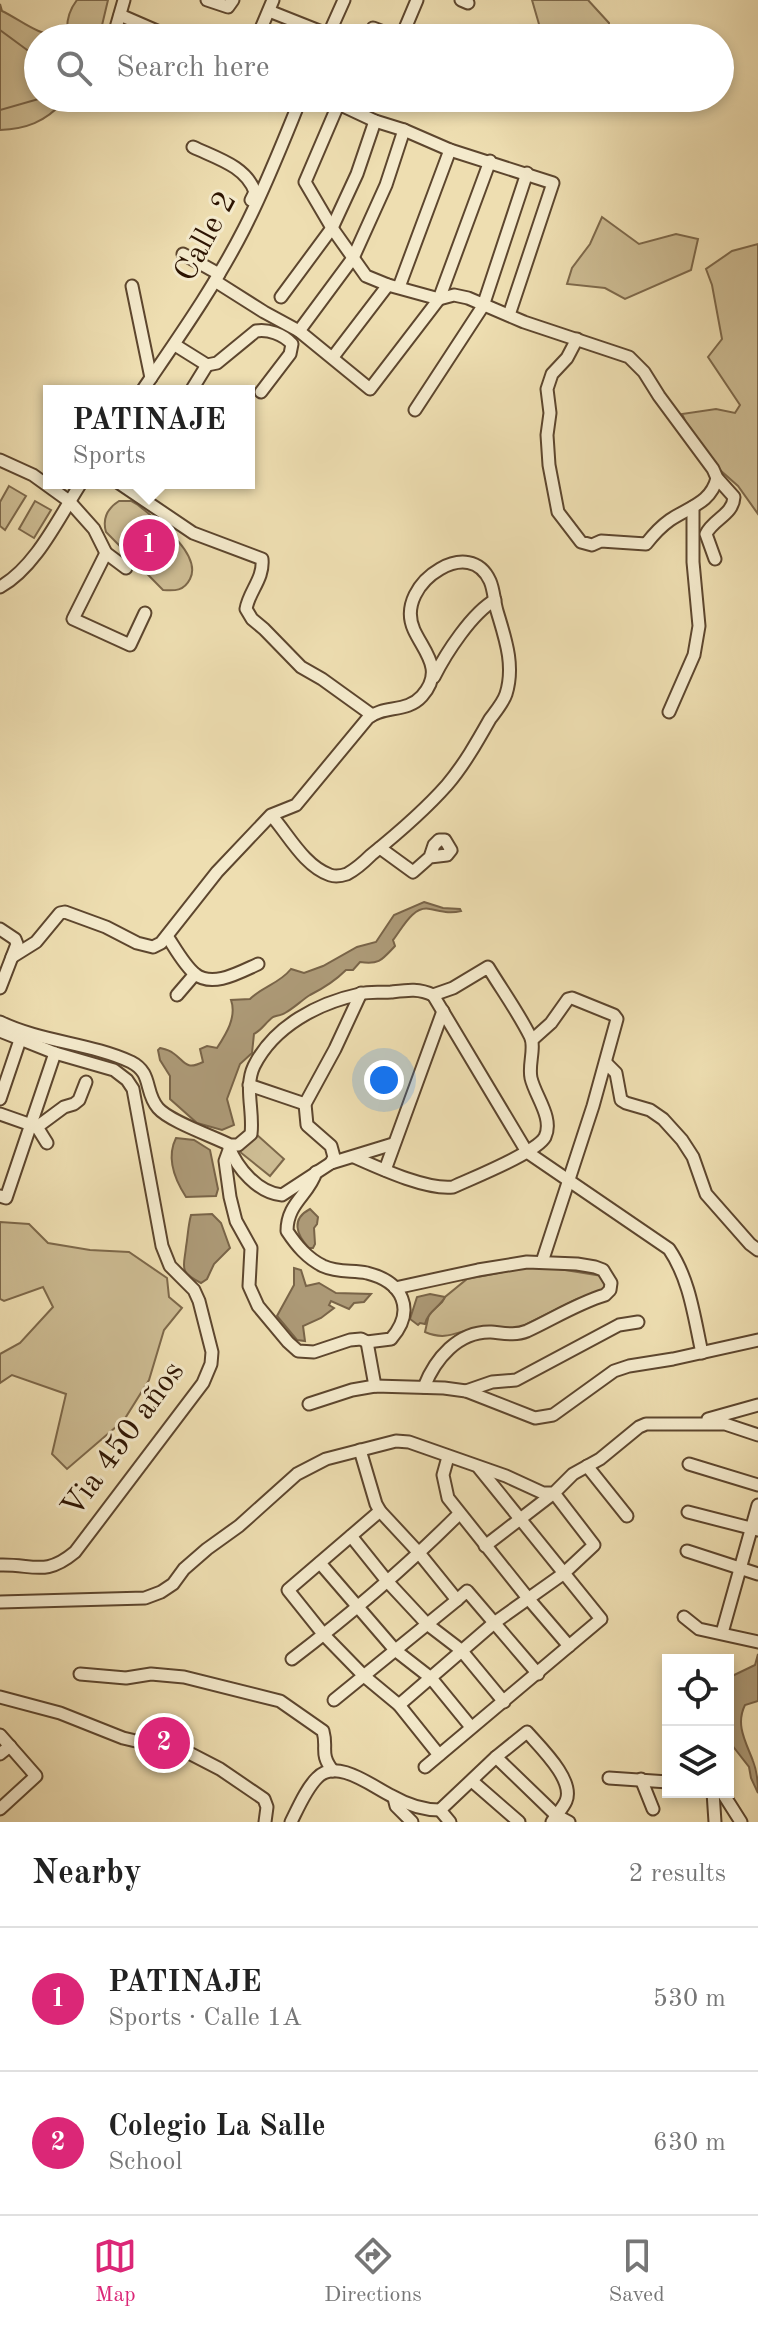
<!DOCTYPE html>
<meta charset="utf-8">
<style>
body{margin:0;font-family:"Old Standard TT",serif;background:#f6f6f6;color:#222}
.controls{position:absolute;right:24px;bottom:24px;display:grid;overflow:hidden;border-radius:0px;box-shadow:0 4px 12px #0003}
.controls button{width:72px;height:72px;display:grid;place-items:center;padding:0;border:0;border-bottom:2px solid #e0e0e0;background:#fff;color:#222;font:40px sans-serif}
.you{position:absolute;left:384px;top:1080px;width:28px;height:28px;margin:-20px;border:6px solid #fff;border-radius:50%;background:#1a73e8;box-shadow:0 0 0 12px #1a73e833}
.badge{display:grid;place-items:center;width:52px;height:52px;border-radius:50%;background:#db2777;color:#fff;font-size:26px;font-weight:700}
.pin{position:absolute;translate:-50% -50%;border:4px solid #fff;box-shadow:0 2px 8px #0006}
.popup{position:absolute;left:43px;top:385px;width:212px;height:104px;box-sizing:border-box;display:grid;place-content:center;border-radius:0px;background:#fff;filter:drop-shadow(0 2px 6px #0005);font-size:26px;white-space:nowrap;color:#767676}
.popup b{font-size:30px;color:#222}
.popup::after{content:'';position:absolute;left:50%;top:100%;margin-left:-16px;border:16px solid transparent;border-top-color:#fff}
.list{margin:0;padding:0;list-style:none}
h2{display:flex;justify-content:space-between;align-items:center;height:104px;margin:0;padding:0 32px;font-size:34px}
h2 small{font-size:26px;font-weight:400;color:#767676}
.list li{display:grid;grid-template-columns:52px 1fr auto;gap:24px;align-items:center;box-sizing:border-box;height:144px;padding:0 32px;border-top:2px solid #e0e0e0}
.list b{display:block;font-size:30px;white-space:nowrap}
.list p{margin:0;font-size:26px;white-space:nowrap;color:#767676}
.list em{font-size:26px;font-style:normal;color:#767676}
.icon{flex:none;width:44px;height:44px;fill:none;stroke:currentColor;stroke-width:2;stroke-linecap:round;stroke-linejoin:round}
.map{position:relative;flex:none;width:758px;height:1822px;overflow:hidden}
.search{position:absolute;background:#fff;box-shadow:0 4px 12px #0003;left:24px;right:24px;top:24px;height:88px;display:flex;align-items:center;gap:20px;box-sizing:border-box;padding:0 28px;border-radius:44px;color:#767676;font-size:30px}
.sheet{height:392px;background:#fff}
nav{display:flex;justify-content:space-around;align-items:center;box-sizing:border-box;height:112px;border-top:2px solid #e0e0e0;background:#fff;font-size:22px;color:#767676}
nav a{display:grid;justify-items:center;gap:4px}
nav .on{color:#db2777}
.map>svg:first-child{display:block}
</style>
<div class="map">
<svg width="758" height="1822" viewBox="0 0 758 1822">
<rect width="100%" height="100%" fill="#eedeb1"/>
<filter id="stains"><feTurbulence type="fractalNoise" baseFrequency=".0025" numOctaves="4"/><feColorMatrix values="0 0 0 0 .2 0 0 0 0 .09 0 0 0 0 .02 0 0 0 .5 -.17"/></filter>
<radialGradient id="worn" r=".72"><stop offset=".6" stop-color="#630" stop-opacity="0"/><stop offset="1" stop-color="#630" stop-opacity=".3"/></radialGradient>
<!-- green -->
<g fill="#cdbc93" stroke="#7d684a" stroke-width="2">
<path d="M77,0H108L99,38H38V98H63V102C45,122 26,129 0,130V4L2,11C21,20 38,36 61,36L67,29C67,17 70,9 77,0Z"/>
<path d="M532,0H588L609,23V38H543Z"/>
<path d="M602,217L639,244L676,234L698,239L691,270L625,299L605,288L567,284L572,268L590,244Z"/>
<path d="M758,244V514L738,486L720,470L690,431L682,414L716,409L735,413L740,405L708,357L722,339L712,285L706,269L732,251Z"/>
<path d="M9,486L26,496L5,530L0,526V502Z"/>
<path d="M35,501L51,510L34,538L19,529Z"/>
<path d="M119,501H131L138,505C155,519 203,554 190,579C184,591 175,591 163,590L106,532C102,518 108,508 119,501Z"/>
<path d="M256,1134L284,1159L270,1176L240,1152Z"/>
<path d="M0,1222L29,1224L48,1243L90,1250L129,1252L167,1278L169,1297L182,1308L164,1330L149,1380L124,1420L67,1469L52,1454L66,1394L12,1375L0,1383V1354L20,1343L53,1307L43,1287L4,1301L0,1299Z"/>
<path d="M530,1267L553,1268L602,1276L607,1283L606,1289L600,1293L577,1299L513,1331C503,1329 492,1326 481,1327C458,1330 448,1342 425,1332L429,1314L442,1302L445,1297L467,1279Z"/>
</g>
<!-- water -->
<g fill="#ac9976" stroke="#796448" stroke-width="2">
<path d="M424,902L443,908L460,909L461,911C449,914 441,911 430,909C413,905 402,929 393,940L395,946C382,960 379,965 360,962L353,970H346C335,981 324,988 310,995C302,1000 294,1008 285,1013C282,1015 275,1016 273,1017C266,1022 262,1030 254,1034L252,1053L240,1064L227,1099L234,1125L222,1130L197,1123L170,1099V1076L160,1060L158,1050L160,1048C164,1049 169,1050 173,1053C185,1061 185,1071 203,1062L200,1049L207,1046L217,1048C226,1034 237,1017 231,1000L250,999C263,986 279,984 291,969L304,973L323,966L357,947L376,942L394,915Z"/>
<path d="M176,1138L194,1140L210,1150L218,1189L216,1196L186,1197C175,1180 166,1158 176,1138Z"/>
<path d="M310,1209L318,1217L317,1224L314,1228L315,1244L313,1248H309C296,1234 291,1219 310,1209Z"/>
<path d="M212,1214L221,1223L230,1248L214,1264L207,1279L201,1283C178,1271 184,1268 186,1247C188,1235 188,1226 191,1215Z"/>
<path d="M294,1268L301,1270L306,1286L319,1283L336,1293L371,1294L364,1302L354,1303L349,1309L331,1301L329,1305L334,1308L321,1318L303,1326L305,1341L297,1340L277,1316L294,1285Z"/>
<path d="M430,1294L445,1297C440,1307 428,1311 425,1324L420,1323L418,1325L410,1319L417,1297Z"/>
<path d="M758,1654V1701L745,1705C735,1725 746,1742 753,1761C757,1771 758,1782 758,1793L751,1778L749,1767L728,1740V1678L755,1665Z"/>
</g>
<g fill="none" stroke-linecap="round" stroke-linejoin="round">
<!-- stream -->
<g stroke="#796448" stroke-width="2">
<path d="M0,30L38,58"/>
<path d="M0,110L42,98"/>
</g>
<defs>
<g id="minor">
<path d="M207,0L228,7L233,0"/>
<path d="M461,0L468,3"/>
<path d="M269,11L337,38"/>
<path d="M120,15L173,38"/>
<path d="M113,38L124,0"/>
<path d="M257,38L273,0"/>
<path d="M327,38L344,0"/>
<path d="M368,38L373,28L399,38"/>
<path d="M401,38L417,0"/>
<path d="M326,98L375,121L404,130L450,150L553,183L509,315"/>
<path d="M341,98L305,182L332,228L366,276L388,285L439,299L454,295L468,298L524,322L629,357L644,372L659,396L713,469L717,478L734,497C733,515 713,519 706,534L715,559"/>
<path d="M193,147C216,158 246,166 255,192L251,200"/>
<path d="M183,254L219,274"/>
<path d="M215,281L264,312L299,331L370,389L439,299L490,161"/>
<path d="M132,286L151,378"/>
<path d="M399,287L450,150"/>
<path d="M281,297L332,228L357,174L375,121"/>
<path d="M299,331L353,258L386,185L404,130"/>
<path d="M577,339L567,358L552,374L547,389L550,413L547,435L549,465L558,512L581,542L592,545L601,541L646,544C653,535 660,527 670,520C689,507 711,503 717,478"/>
<path d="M175,345L207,365L217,363L256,331C268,329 283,334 292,344L290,354L261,392"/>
<path d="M333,357L388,285"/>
<path d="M142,391C178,338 215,286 244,229C266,186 283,142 301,98"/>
<path d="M191,391L207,365"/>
<path d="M415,410L483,306L527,173"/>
<path d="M0,460L33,475L69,501L94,529L106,553L126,568"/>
<path d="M119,483L193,533L262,559C264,579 249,591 246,609L252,619L264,629L301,667L322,679L372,715"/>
<path d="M106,553L73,619L130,645L145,613"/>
<path d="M0,587C36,567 59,517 81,483"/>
<path d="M434,677C446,653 472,613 495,600"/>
<path d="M669,712L694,655L699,626L693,562V507"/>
<path d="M380,848L413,872L430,857L447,855L451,850L445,840H439L434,845L430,857"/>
<path d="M0,929L15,939L17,944L0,988"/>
<path d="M167,936C175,948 184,965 195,974C213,988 240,972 258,964"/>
<path d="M12,957L36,942L60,913L65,912L106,927L137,943L153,947L161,943L217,872L271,815L296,805L368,718C384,705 407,713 422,696C445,670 424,652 414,630C403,606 419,581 440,569C459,558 480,559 490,581C494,590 494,601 497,611C505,638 515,665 506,694C503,703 496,711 490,719C477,742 464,765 447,785C424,811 397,834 371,855C364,862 356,869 347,874C341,876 336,877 330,875C304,866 288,834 271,815"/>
<path d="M177,995L195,974"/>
<path d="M433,995L527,1152L669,1249C690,1280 694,1317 702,1353"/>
<path d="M0,1022C41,1042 90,1043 131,1062C153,1073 144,1092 158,1108C169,1121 212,1136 230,1145H238L251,1134C254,1111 244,1087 254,1066C274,1026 318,1003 360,994C370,991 381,993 391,992C407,990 419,988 433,995L453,988L488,967C502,990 518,1012 530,1036C536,1047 528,1064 531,1078C535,1096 554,1118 545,1137C536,1153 472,1178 453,1187C426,1190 379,1168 354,1157"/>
<path d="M0,1031L55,1053L114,1070L127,1080L133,1089L162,1246L170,1266L194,1290L199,1301L212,1352L211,1364L203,1383L75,1552C45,1577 34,1564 0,1565"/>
<path d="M532,1040L551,1023L568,999L572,998L614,1015L617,1019L593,1106L542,1262"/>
<path d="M606,1063L616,1073L621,1100L626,1103L650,1110L663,1119L682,1140L693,1157L706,1194L750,1244L758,1250"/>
<path d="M249,1085L305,1104"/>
<path d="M0,1099L20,1040"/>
<path d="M0,1114L37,1127L47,1143"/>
<path d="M37,1127L64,1107L74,1104L79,1100L86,1082"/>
<path d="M229,1147C237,1168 258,1193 282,1195L331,1163L393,1144"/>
<path d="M229,1150L225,1161L230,1197L236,1221L251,1248L249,1286L258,1306L288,1342L298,1351L314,1352L350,1340L361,1339L367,1342L391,1339C416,1310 403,1282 367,1273C352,1270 338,1273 323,1266C307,1258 297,1246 287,1231C287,1203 309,1195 316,1172"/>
<path d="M331,1163L334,1157L331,1146L307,1125L305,1104L335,1049L361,993"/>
<path d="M385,1170L443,1011"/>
<path d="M0,1196L6,1198L55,1053"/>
<path d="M395,1288L478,1270L527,1262L577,1264L595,1267L603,1270L611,1283L610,1290L605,1295C578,1303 553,1319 527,1331C515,1336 503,1333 491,1332C458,1331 435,1359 424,1387"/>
<path d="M367,1342L375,1386"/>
<path d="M466,1391L492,1382L516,1380L619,1325L638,1322"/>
<path d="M309,1404L352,1390L375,1386L444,1388L466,1391L535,1418L553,1415L614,1371L629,1366L673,1359L758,1340"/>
<path d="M708,1419L758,1405"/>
<path d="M360,1450L376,1504L380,1511L419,1553L457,1600L467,1591L538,1674"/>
<path d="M448,1457L443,1475L448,1498L527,1597L569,1646"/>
<path d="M689,1464L758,1485"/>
<path d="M587,1466L627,1516"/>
<path d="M380,1511L288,1590L324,1635L364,1676L399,1705L439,1755"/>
<path d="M688,1512L758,1530"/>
<path d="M351,1536L387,1581L427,1624L461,1650L504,1702"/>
<path d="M687,1551L758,1574"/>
<path d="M320,1563L395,1650L431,1678L471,1727"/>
<path d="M0,1602L145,1598L161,1592L173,1584L184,1569L207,1549L239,1526L297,1474L326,1459L396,1441L409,1442L506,1476L543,1493H554L573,1474L600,1459L639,1427L646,1424H725L758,1435"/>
<path d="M684,1617L699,1629L758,1642"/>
<path d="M722,1633L758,1505"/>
<path d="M292,1659C351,1614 407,1566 459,1514"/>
<path d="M80,1674L126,1678L151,1674L184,1677L280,1701L323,1731C328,1749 319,1753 333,1771"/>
<path d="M0,1697L60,1713L123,1738L191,1754L220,1769L264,1799L267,1807L265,1822"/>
<path d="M334,1700L457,1600"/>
<path d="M399,1705L494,1623L563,1574L594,1545L554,1493L485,1546"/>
<path d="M0,1735L36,1776L0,1809"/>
<path d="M0,1754L10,1746"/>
<path d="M496,1757L556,1815L569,1822"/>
<path d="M425,1767L601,1619L479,1468"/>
<path d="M609,1778L668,1782"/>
<path d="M641,1779L653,1809"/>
<path d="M472,1781L519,1822"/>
<path d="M713,1792L715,1822"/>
<path d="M722,1792L741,1822"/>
<path d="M394,1798L396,1806L412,1822"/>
<path d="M440,1810L450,1822"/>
<path d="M291,1822C298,1808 306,1789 317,1778C336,1757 373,1787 392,1796C406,1804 424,1810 440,1810L496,1757L527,1732C540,1747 575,1780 566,1801C563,1808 556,1815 552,1822"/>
</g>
</defs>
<!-- minor casing -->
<use href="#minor" stroke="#5d462e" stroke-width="15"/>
<!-- minor -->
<use href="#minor" stroke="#f4eacc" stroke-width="11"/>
</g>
<g text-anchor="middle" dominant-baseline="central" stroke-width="6" stroke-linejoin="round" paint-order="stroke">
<!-- street labels -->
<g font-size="32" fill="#2d1402" stroke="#f4eacc">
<text transform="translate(207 237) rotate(-62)">Calle 2</text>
<text transform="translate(124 1440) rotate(-54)">Via 450 años</text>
</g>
</g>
<rect width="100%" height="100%" filter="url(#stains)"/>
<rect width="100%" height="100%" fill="url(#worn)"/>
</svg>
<div class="controls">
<button><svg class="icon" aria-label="locate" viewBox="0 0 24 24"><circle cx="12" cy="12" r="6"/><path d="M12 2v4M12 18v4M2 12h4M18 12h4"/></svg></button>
<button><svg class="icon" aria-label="layers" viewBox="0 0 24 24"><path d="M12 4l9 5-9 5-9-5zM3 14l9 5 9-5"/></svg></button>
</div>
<div class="you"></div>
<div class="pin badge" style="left:149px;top:545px">1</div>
<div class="popup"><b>PATINAJE</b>Sports</div>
<div class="pin badge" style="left:164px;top:1743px">2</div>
<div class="search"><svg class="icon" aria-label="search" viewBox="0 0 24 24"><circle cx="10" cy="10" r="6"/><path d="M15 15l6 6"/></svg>Search here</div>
</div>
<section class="sheet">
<h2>Nearby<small>2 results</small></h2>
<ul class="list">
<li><span class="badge">1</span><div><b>PATINAJE</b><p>Sports · Calle 1A</p></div><em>530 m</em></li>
<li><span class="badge">2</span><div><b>Colegio La Salle</b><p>School</p></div><em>630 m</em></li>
</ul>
</section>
<nav>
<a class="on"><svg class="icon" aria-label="map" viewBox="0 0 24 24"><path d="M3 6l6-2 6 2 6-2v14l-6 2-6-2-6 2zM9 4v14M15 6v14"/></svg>Map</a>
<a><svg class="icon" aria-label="directions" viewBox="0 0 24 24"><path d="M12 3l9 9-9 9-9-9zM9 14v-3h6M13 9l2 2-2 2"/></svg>Directions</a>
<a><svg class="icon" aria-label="saved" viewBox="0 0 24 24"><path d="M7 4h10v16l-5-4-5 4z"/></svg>Saved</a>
</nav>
